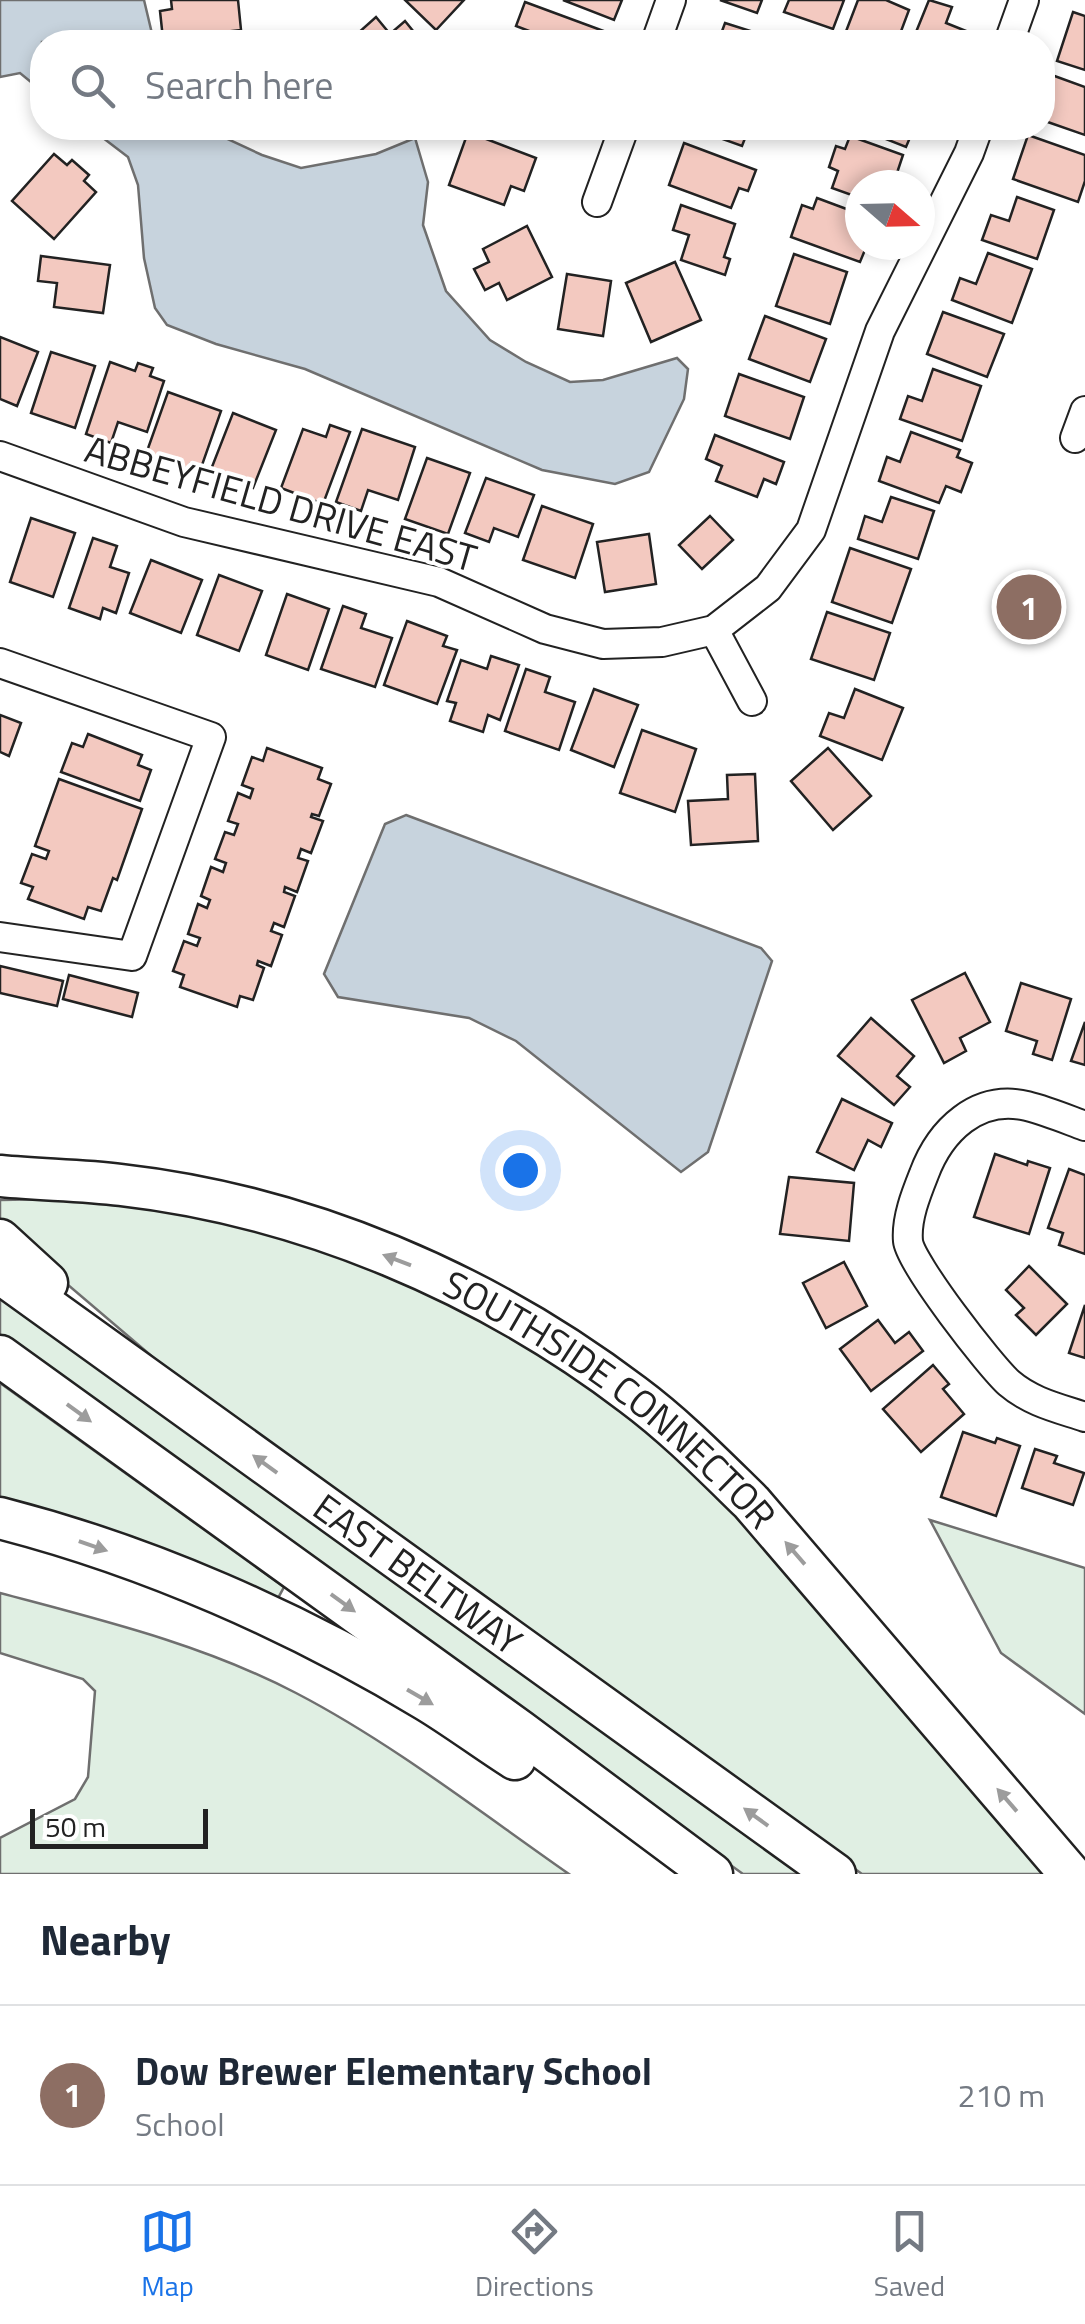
<!DOCTYPE html>
<style>
body{margin:0;font-family:"Titillium Web",sans-serif;background:#f2f2f3;color:#1f2937}
.compass{position:absolute;left:845px;top:170px;width:90px;height:90px;border-radius:50%;background:#fff;box-shadow:0 5px 15px #0003;rotate:110deg}
.scale{position:absolute;left:30px;bottom:25px;width:178px;box-sizing:border-box;padding-left:10px;border:5px solid #222;border-top:0;font-size:28px;line-height:35px;white-space:nowrap;color:#222;-webkit-text-stroke:8px #fff;paint-order:stroke}
.you{position:absolute;left:520px;top:1170px;width:35px;height:35px;margin:-25px;border:8px solid #fff;border-radius:50%;background:#1a73e8;box-shadow:0 0 0 15px #1a73e833}
.badge{display:grid;place-items:center;width:65px;height:65px;border-radius:50%;background:#1a73e8;color:#fff;font-size:32px;font-weight:700}
.pin{position:absolute;translate:-50% -50%;border:5px solid #fff;box-shadow:0 2px 10px #0006}
.list{margin:0;padding:0;list-style:none}
h2{display:flex;justify-content:space-between;align-items:center;height:130px;margin:0;padding:0 40px;font-size:42px}
h2 small{font-size:32px;font-weight:400;color:#747a83}
.list li{display:grid;grid-template-columns:65px 1fr auto;gap:30px;align-items:center;box-sizing:border-box;height:180px;padding:0 40px;border-top:2px solid #e0e1e3}
.list b{display:block;font-size:38px;white-space:nowrap}
.list p{margin:0;font-size:32px;white-space:nowrap;color:#747a83}
.list em{font-size:32px;font-style:normal;color:#747a83}
.icon{flex:none;width:55px;height:55px;fill:none;stroke:currentColor;stroke-width:2;stroke-linecap:round;stroke-linejoin:round}
.map{position:relative;flex:none;width:1085px;height:1874px;overflow:hidden}
.search{position:absolute;background:#fff;box-shadow:0 5px 15px #0003;left:30px;right:30px;top:30px;height:110px;display:flex;align-items:center;gap:25px;box-sizing:border-box;padding:0 35px;border-radius:40px;color:#747a83;font-size:38px}
.sheet{height:310px;background:#fff}
nav{display:flex;justify-content:space-around;align-items:center;box-sizing:border-box;height:140px;border-top:2px solid #e0e1e3;background:#fff;font-size:28px;color:#747a83}
nav a{display:grid;justify-items:center;gap:5px}
nav .on{color:#1a73e8}
.map>svg:first-child{display:block}
</style>
<div class="map">
<svg width="1085" height="1874" viewBox="0 0 1085 1874">
<rect width="100%" height="100%" fill="#fff"/>
<!-- green -->
<g fill="#e0efe3" stroke="#6f6f6f" stroke-width="2.5">
<path d="M55,1199C300,1209 535,1318 712,1485C751,1523 785,1570 820,1611C896,1699 971,1786 1047,1874H862L175,1376L0,1227V1200Z"/>
<path d="M0,1289L812,1874H743L0,1339Z"/>
<path d="M0,1383L284,1587L278,1598C188,1556 96,1522 0,1497Z"/>
<path d="M930,1520L1085,1568V1714L1001,1653Z"/>
<path d="M0,1593C101,1620 202,1644 296,1693C392,1743 480,1812 569,1874H0V1838L75,1799L88,1777L95,1691L83,1679L0,1653Z"/>
</g>
<!-- water -->
<g fill="#c7d3dd" stroke="#6f6f6f" stroke-width="2.5">
<path d="M0,0H144L154,42H42V91L20,73L0,77Z"/>
<path d="M90,128H204L262,155L301,168L376,154L415,138L428,182L423,225L446,291L490,340L526,362L570,382L603,380L677,358L688,369L684,399L649,472L615,484L542,470L305,369L216,344L167,325L155,308L144,258L138,185L128,157Z"/>
<path d="M406,815L761,948L772,961L708,1152L681,1172L516,1041L469,1018L338,997L324,974L385,824Z"/>
</g>
<!-- building -->
<g fill="#f3c9c0" stroke="#222" stroke-width="2.5">
<path d="M171,0H238L241,30L163,39L160,11L172,9Z"/>
<path d="M405,0H464L436,30Z"/>
<path d="M563,0H622L614,20Z"/>
<path d="M720,0H762L757,13Z"/>
<path d="M789,0H844L833,29L784,12Z"/>
<path d="M858,0H886L909,10L897,42H869L845,34Z"/>
<path d="M929,0L952,7L946,23L971,33L967,42H912Z"/>
<path d="M525,2L609,33L605,42H534L537,34L516,26Z"/>
<path d="M1073,12L1085,16V70L1057,61Z"/>
<path d="M376,17L390,34L405,21L422,42H365L357,34Z"/>
<path d="M725,23L760,34L757,42H718Z"/>
<path d="M1049,74L1085,87V135L1042,120V94Z"/>
<path d="M692,128H749L742,146Z"/>
<path d="M858,128H914L906,147Z"/>
<path d="M468,132L536,158L524,191L511,186L504,205L449,185Z"/>
<path d="M1028,135L1085,155V181L1078,202L1013,179Z"/>
<path d="M850,136L903,155L893,185H860V198L832,188L838,171L829,167L836,146L845,149Z"/>
<path d="M684,143L756,170L748,191L739,188L731,208L669,185Z"/>
<path d="M54,154L67,165L72,160L89,175L84,181L96,192L54,239L12,201Z"/>
<path d="M1017,197L1054,210L1037,259L982,240L991,215L1009,221Z"/>
<path d="M817,198L860,214L852,233L860,236V245H867L860,262L791,237L802,205L813,209Z"/>
<path d="M681,205L735,224L724,257L730,259L725,275L681,260L689,235L673,230Z"/>
<path d="M527,226L552,277L507,300L499,283L485,290L474,269L489,262L483,249Z"/>
<path d="M988,253L1032,269L1012,323L952,300L960,278L976,284Z"/>
<path d="M794,254L847,272L830,324L776,306Z"/>
<path d="M41,256L110,265L103,313L54,307L57,283L38,281Z"/>
<path d="M675,262L701,320L651,342L626,283Z"/>
<path d="M567,274L611,281L603,336L558,329Z"/>
<path d="M943,312L1004,334L987,377L927,354Z"/>
<path d="M765,316L826,339L810,382L749,359Z"/>
<path d="M0,337L38,352L17,406L0,399Z"/>
<path d="M51,352L95,366L75,428L31,413Z"/>
<path d="M110,362L135,371L138,363L153,368L150,376L164,381L147,432L118,422L111,443L86,434Z"/>
<path d="M933,369L981,386L962,441L900,419L908,396L922,401Z"/>
<path d="M739,374L804,397L790,439L725,416Z"/>
<path d="M168,392L221,411L201,468L190,464L188,469L146,454Z"/>
<path d="M233,413L276,430L253,488L210,472Z"/>
<path d="M330,425L350,432L323,504L281,488L303,429L326,437Z"/>
<path d="M362,429L415,447L398,500L368,490L361,511L336,502Z"/>
<path d="M911,432L960,450L957,457L972,463L961,492L946,486L939,503L879,481L887,457L900,462Z"/>
<path d="M715,435L784,462L776,484L764,479L757,497L716,481L722,466L706,459Z"/>
<path d="M427,458L470,473L448,534L405,519Z"/>
<path d="M486,478L534,495L518,537L494,528L489,542L465,533Z"/>
<path d="M891,497L934,511L918,559L858,539L865,516L882,522Z"/>
<path d="M542,506L593,524L575,578L523,560Z"/>
<path d="M710,516L733,540L702,569L679,545Z"/>
<path d="M31,518L75,533L53,597L10,582Z"/>
<path d="M649,534L656,584L605,592L597,542Z"/>
<path d="M93,538L117,546L110,567L129,573L116,613L103,608L100,619L69,608Z"/>
<path d="M850,548L911,569L892,623L832,602Z"/>
<path d="M151,560L202,580L181,633L130,613Z"/>
<path d="M219,575L262,591L239,651L197,635Z"/>
<path d="M287,594L329,609L308,670L266,655Z"/>
<path d="M343,606L366,614L361,628L392,638L375,687L321,669Z"/>
<path d="M827,612L890,633L874,680L811,659Z"/>
<path d="M407,621L447,636L443,646L457,650L437,704L384,685Z"/>
<path d="M491,656L519,665L500,720L488,715L483,732L450,721L456,703L447,701L461,660L487,669Z"/>
<path d="M526,669L550,677L545,692L575,702L559,750L505,731Z"/>
<path d="M594,689L638,705L614,767L571,750Z"/>
<path d="M855,689L903,708L882,760L820,736L829,713L844,718Z"/>
<path d="M0,715L21,723L9,756L0,752Z"/>
<path d="M642,730L696,749L675,812L620,793Z"/>
<path d="M88,734L142,755L138,765L151,770L140,801L61,772L72,743L83,747Z"/>
<path d="M267,748L322,768L318,779L331,784L319,816L312,814L311,817L323,821L311,853L301,849L298,858L308,861L297,892L285,887L284,892L295,896L284,927L274,923L271,931L282,935L271,966L258,961L257,965L264,968L253,1000L240,996L237,1007L180,987L184,975L173,971L184,941L197,946L200,938L188,934L198,904L207,908L210,900L201,896L211,867L223,872L226,863L215,859L225,832L234,835L238,824L228,821L238,793L250,798L253,789L242,785L252,757L263,761Z"/>
<path d="M828,748L871,796L833,830L791,781Z"/>
<path d="M755,774L758,841L691,845L688,801L728,799L727,775Z"/>
<path d="M59,779L142,809L117,880L113,878L101,911L88,907L84,919L28,899L33,887L21,883L32,854L46,859L49,851L35,846Z"/>
<path d="M0,966L63,981L57,1006L0,993Z"/>
<path d="M965,973L990,1022L960,1038L966,1051L944,1063L912,1000Z"/>
<path d="M69,975L138,993L132,1017L63,999Z"/>
<path d="M1021,983L1071,999L1052,1060L1033,1054L1037,1041L1006,1031Z"/>
<path d="M871,1018L914,1056L897,1076L910,1087L894,1105L838,1056Z"/>
<path d="M1085,1022V1065L1071,1061Z"/>
<path d="M842,1099L892,1123L881,1147L868,1140L854,1170L817,1152Z"/>
<path d="M995,1154L1027,1165L1028,1161L1050,1168L1029,1234L974,1217Z"/>
<path d="M1069,1169L1085,1175V1254L1059,1245L1063,1233L1048,1228Z"/>
<path d="M789,1177L854,1183L849,1241L780,1234Z"/>
<path d="M844,1262L867,1306L826,1328L803,1283Z"/>
<path d="M1029,1266L1067,1304L1036,1335L1016,1315L1024,1308L1006,1290Z"/>
<path d="M1085,1305V1358L1069,1353Z"/>
<path d="M878,1320L895,1343L909,1332L923,1351L871,1391L840,1349Z"/>
<path d="M933,1365L949,1384L943,1389L964,1414L921,1452L883,1409Z"/>
<path d="M963,1432L995,1443L997,1438L1020,1446L996,1516L941,1497Z"/>
<path d="M1035,1449L1057,1456L1054,1463L1084,1473L1073,1505L1022,1488Z"/>
</g>
<g fill="none" stroke-linecap="round" stroke-linejoin="round">
<defs>
<g id="minor">
<path d="M656,42L671,0"/>
<path d="M1009,42L1024,0"/>
<path d="M597,202L624,128"/>
<path d="M1075,438L1085,411"/>
<path d="M0,456L184,522L439,582L545,629L603,644L662,642L714,630L768,588L811,530L880,331L969,153L978,128"/>
<path d="M714,630L752,701"/>
<path d="M0,663L211,737L132,956L0,937"/>
<path d="M1085,1126C1066,1119 1047,1111 1027,1106C977,1094 940,1131 924,1174C916,1194 906,1219 908,1241C910,1263 990,1366 1009,1383C1031,1402 1058,1408 1085,1417"/>
</g>
<g id="highway">
<path id="s1" d="M0,1176C40,1180 81,1180 121,1185C305,1206 486,1283 633,1395C676,1427 713,1465 751,1502L1070,1874"/>
<path d="M0,1240L47,1283"/>
<path id="s2" d="M0,1273L835,1874"/>
<path d="M0,1356L520,1731L712,1874"/>
<path d="M0,1518C148,1556 295,1621 426,1700C456,1718 485,1740 515,1759"/>
</g>
</defs>
<!-- minor casing -->
<use href="#minor" stroke="#222" stroke-width="32"/>
<!-- highway casing -->
<use href="#highway" stroke="#222" stroke-width="45"/>
<!-- minor -->
<use href="#minor" stroke="#fff" stroke-width="28"/>
<!-- highway -->
<use href="#highway" stroke="#fff" stroke-width="40"/>
</g>
<!-- one-way arrows -->
<defs><path id="oneway-solid" d="M-6-.8H1V-3.2L6.5 0L1 3.2V.8H-6Z" transform="scale(2.5)"/></defs>
<g fill="#9c9c9c">
<use href="#oneway-solid" transform="translate(397 1260) rotate(-159)"/>
<use href="#oneway-solid" transform="translate(79 1413) rotate(36)"/>
<use href="#oneway-solid" transform="translate(265 1464) rotate(-144)"/>
<use href="#oneway-solid" transform="translate(93 1546) rotate(19)"/>
<use href="#oneway-solid" transform="translate(795 1553) rotate(-131)"/>
<use href="#oneway-solid" transform="translate(343 1603) rotate(36)"/>
<use href="#oneway-solid" transform="translate(420 1697) rotate(30)"/>
<use href="#oneway-solid" transform="translate(1007 1800) rotate(-131)"/>
<use href="#oneway-solid" transform="translate(756 1817) rotate(-144)"/>
</g>
<g text-anchor="middle" dominant-baseline="central" stroke-width="8" stroke-linejoin="round" paint-order="stroke">
<!-- street labels -->
<g font-size="38" fill="#222" stroke="#fff">
<text transform="translate(281 503) rotate(16)">ABBEYFIELD DRIVE EAST</text>
<text stroke="none"><textPath href="#s1" startOffset="665">SOUTHSIDE CONNECTOR</textPath></text>
<text stroke="none"><textPath href="#s2" startOffset="515">EAST BELTWAY</textPath></text>
</g>
</g>
</svg>
<svg class="compass" viewBox="-18 -18 36 36"><path d="M0-13l5 13h-10z" fill="#e53935"/><path d="M0 13l5-13h-10z" fill="#747a83"/></svg>
<div class="scale">50 m</div>
<div class="you"></div>
<div class="pin badge" style="left:1029px;top:607px;background:#8d6e63">1</div>
<div class="search"><svg class="icon" aria-label="search" viewBox="0 0 24 24"><circle cx="10" cy="10" r="6"/><path d="M15 15l6 6"/></svg>Search here</div>
</div>
<section class="sheet">
<h2>Nearby<small></small></h2>
<ul class="list">
<li><span class="badge" style="background:#8d6e63">1</span><div><b>Dow Brewer Elementary School</b><p>School</p></div><em>210 m</em></li>
</ul>
</section>
<nav>
<a class="on"><svg class="icon" aria-label="map" viewBox="0 0 24 24"><path d="M3 6l6-2 6 2 6-2v14l-6 2-6-2-6 2zM9 4v14M15 6v14"/></svg>Map</a>
<a><svg class="icon" aria-label="directions" viewBox="0 0 24 24"><path d="M12 3l9 9-9 9-9-9zM9 14v-3h6M13 9l2 2-2 2"/></svg>Directions</a>
<a><svg class="icon" aria-label="saved" viewBox="0 0 24 24"><path d="M7 4h10v16l-5-4-5 4z"/></svg>Saved</a>
</nav>
